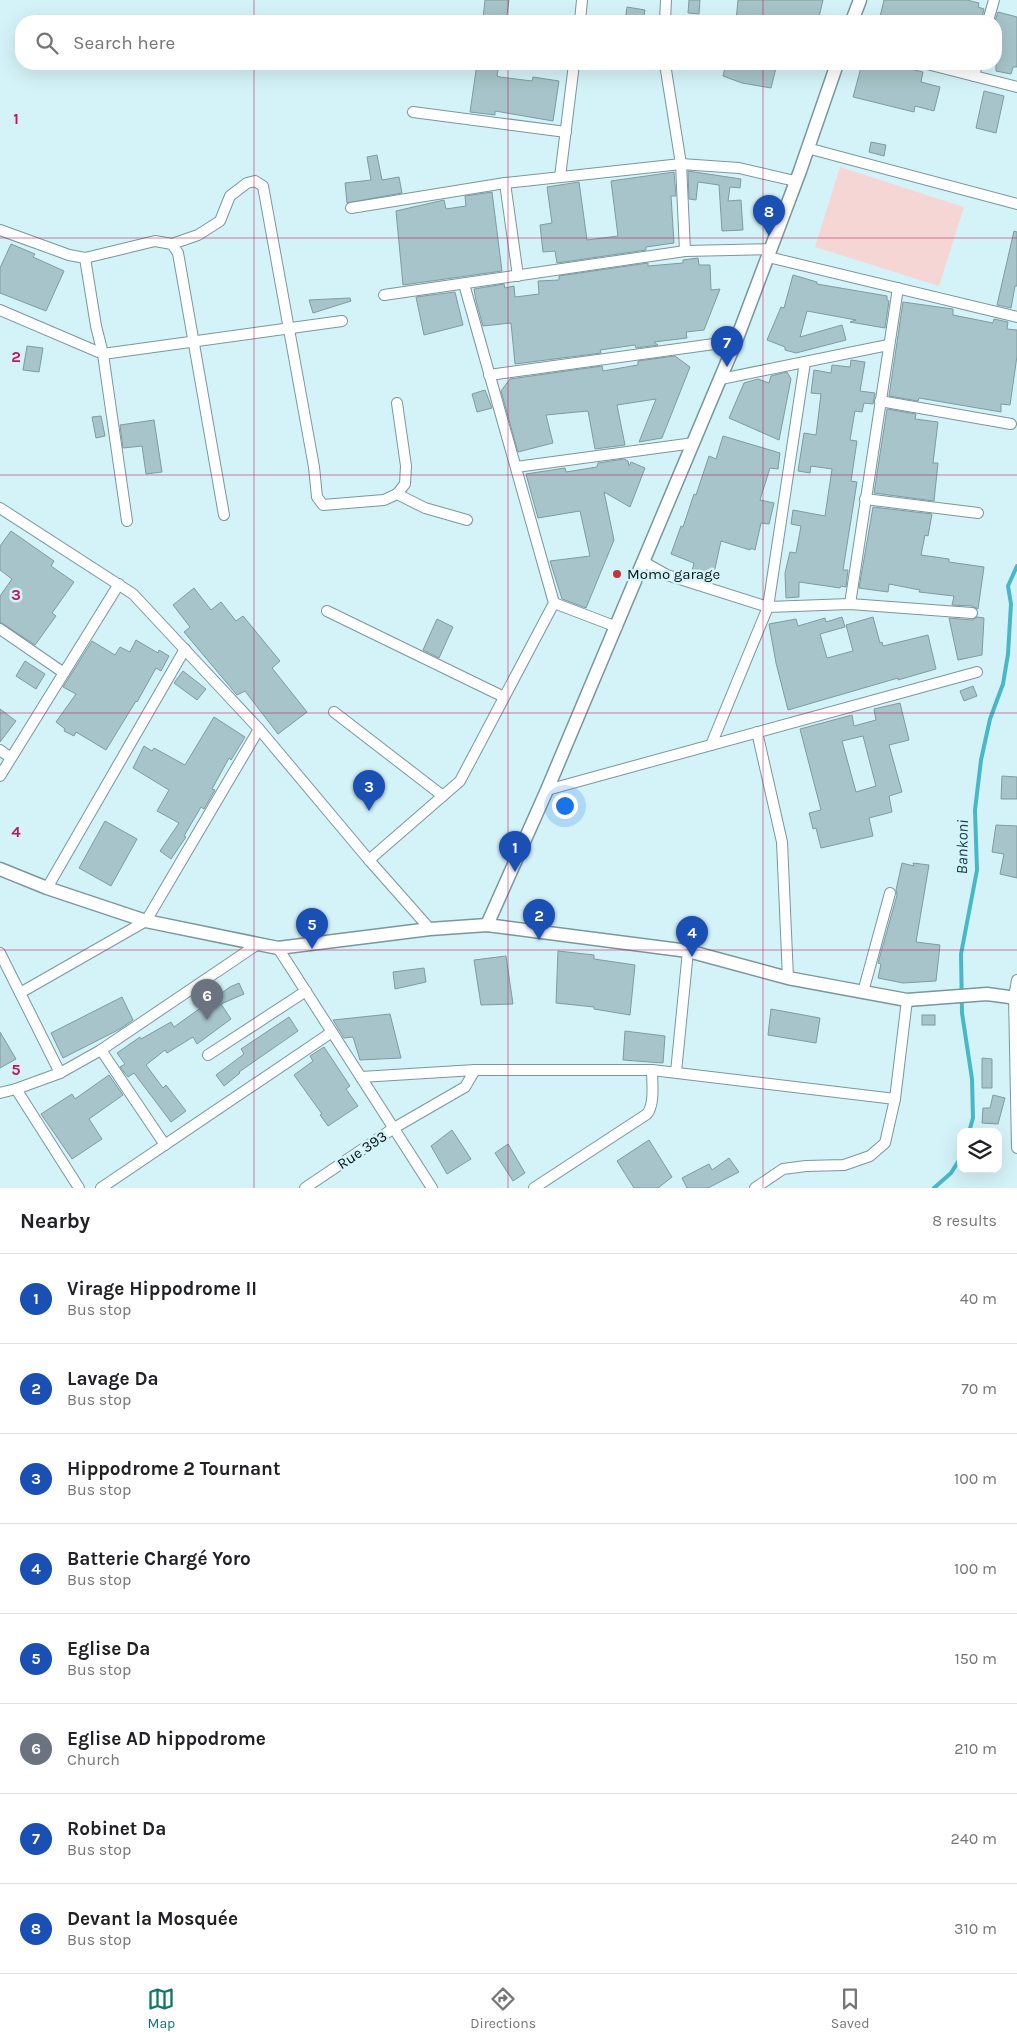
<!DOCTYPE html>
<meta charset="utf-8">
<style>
body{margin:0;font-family:Karla,sans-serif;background:#f6f6f6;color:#202124}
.controls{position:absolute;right:15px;bottom:15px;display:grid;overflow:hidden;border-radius:10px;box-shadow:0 5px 20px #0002}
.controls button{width:45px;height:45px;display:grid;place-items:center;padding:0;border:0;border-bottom:1px solid #e0e0e0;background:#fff;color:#202124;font:25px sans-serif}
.you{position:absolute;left:564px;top:805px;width:18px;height:18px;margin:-12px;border:4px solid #fff;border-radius:50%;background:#1a73e8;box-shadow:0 0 0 8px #1a73e833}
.badge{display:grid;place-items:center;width:32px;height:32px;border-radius:50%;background:#0f766e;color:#fff;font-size:16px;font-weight:700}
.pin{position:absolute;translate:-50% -41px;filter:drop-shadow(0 1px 2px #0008)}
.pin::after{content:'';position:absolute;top:26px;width:18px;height:15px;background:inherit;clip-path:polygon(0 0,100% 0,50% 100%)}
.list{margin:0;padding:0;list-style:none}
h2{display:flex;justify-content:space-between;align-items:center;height:65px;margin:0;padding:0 20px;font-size:21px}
h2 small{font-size:16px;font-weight:400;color:#757577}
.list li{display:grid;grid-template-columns:32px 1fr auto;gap:15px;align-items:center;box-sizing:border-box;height:90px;padding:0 20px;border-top:1px solid #e0e0e0}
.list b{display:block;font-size:19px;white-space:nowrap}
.list p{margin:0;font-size:16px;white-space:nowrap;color:#757577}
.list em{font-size:16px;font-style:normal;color:#757577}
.icon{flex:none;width:28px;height:28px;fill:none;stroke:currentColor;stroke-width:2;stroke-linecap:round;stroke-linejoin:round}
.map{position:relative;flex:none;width:1017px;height:1188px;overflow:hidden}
.search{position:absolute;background:#fff;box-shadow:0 5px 20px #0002;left:15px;right:15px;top:15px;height:55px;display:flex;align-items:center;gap:12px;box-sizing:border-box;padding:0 18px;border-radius:20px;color:#757577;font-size:19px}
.sheet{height:785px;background:#fff}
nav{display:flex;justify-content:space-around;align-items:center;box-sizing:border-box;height:70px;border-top:1px solid #e0e0e0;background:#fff;font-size:14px;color:#757577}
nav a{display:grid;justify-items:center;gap:2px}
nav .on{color:#0f766e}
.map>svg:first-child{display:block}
</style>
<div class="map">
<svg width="1017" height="1188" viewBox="0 0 1017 1188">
<rect width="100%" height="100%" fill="#d4f3f8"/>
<!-- green -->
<path fill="#f5d6d4" d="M840,167L964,207L939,286L815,247Z"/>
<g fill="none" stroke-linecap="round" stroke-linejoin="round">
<!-- stream -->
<g stroke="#48b8c9" stroke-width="4">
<path d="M969,1132L973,1118L972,1079L962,1013L961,954L977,870L975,810L981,760L990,719L1003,684L1008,654L1011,604L1008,586L1017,566"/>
<path d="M934,1188L951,1173L961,1157"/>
</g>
</g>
<!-- building -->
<g fill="#a6c4c9" stroke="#7e9ba0" fill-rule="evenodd">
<path d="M485,0H509L506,21L483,19Z"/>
<path d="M689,0H700L699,14L688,13Z"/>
<path d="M738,0H823L818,21H736Z"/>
<path d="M884,0H967L979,3L978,7L984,9L981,21H879Z"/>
<path d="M627,7L645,10L643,21H625Z"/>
<path d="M998,12L1017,17V67H1013L1011,74L996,71V48L1000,34L996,33L995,21Z"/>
<path d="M477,64H499L497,76L500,77L532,81L533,77L559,81L553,121L495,111V115L470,112Z"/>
<path d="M726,64H777L771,88L742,83L723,76Z"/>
<path d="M862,64H889L923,72L921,82L940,87L934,111L915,106L914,112L853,97Z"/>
<path d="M984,91L1004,96L996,133L976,128Z"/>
<path d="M871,142L886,145L884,156L869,152Z"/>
<path d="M377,155L382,180L399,177L402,193L347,203L345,183L371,180L367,157Z"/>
<path d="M688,171L741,179L740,188L730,187L728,201L741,200L743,230L722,231L719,185L698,182L696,200L689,199Z"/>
<path d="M674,172L676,196H671L674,243L646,247V250L557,263L555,251L543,252L540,225L552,223L547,187L579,182L587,240L618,236L611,181Z"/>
<path d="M492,192L502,271L403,285L396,211L444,200L446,209L466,206L465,196Z"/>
<path d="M1014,231L1017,232V286H1015L1011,308L997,305Z"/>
<path d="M11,244L35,254L33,257L64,271L46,311L0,293V268Z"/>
<path d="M698,258L699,265H710L711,290L720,289L704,330L686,332L687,338L654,342L658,345L636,348L635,345L600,350L601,353L515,364L511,323L483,326L476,301L474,289L504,284L505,288L514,286L515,297L539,294L538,281L559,280V276L648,263V266L683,263V260Z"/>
<path d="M793,275L817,282V284L887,296V300L889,301L885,328L850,322L856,320L807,311L800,337L842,325L846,340L796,353L785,350V347L767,340L781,307L784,308Z"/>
<path d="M455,292L463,325L424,335L416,297Z"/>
<path d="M350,298L351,301L313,313L309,300Z"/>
<path d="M903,302L953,309V315L993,323L994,319L1008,322L1007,329L1017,330V356L1010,405L1001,404V412L919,398L918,401L889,396Z"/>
<path d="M27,346L43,348L39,372L23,370Z"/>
<path d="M675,356L690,367L662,438L639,442L656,399L617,405L625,445L595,449L588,411L546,415L553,443L518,452L501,391L510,379L602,366L603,371L638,365V361Z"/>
<path d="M851,360L865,362L860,391L875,393L873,404L864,403L862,412L855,411L850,440L857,441L851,481L857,482L843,570H848L846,587L841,586L840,588L799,582V597L786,598L785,573L790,552L796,553L801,526L791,524L793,510L825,516L832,469L811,466L810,473L798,471L804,433L816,435L821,394L811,393L814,370L831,373L832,365L850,367Z"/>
<path d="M787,372L791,379L779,440L729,418L744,383L758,379L769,383L771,376Z"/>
<path d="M485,390L492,408L477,412L472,394Z"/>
<path d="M887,409L916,414L915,419L938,422L933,463H938L934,501L874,493Z"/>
<path d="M101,416L105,436L96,438L92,417Z"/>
<path d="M154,420L162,472L146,474L142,446L123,448L120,425Z"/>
<path d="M723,436L780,453L778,469L770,468L760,500L774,503L769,524L761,523L755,550L751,548L750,550L721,541L712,582L691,575L694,563L671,554L681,526L683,527L694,494L696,495L709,456L716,459Z"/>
<path d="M624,459L628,461L629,466L631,462L645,468L630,507L604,492L614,540L586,608L562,599L550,561L590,556L580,511L538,518L526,474L565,468L566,472L597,467L598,463Z"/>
<path d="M873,507L932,514L928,536L925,535L921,555L949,559V562L984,567L978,609L972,606L952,605L954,596L919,592L920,590L889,584L888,592L859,588Z"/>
<path d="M11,531L54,561L51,566L74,582L52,613L56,616L35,645L0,622V596L12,579L0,570V546Z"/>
<path d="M194,588L211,610L221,602L236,621L243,616L280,661L272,668L307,712L278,734L245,691L237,695L184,632L190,627L173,605Z"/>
<path d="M842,617L845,627L820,634L827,658L853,651L846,625L873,617L880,643L882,642L883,646L928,635L936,669L898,680V678L788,710L776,663L769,624L796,619L798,626L825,618L826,622Z"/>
<path d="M977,617L984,618L982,655L958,660L949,618L972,620Z"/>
<path d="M437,619L453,627L439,658L423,650Z"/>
<path d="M136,640L158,653L159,650L169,656L161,671L156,668L137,702L136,701L106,750L76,732L74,736L64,731L65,729L56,722L76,694L63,687L92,641L115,655L120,647L130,652Z"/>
<path d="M25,661L45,674L36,689L16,676Z"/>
<path d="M183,671L206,689L197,700L174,683Z"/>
<path d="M973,686L977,696L964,701L960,691Z"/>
<path d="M900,703L909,740L889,745L902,792L889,796L892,812L869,818L873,836L821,848L816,828L813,829L809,813L821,810L800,729L852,715L854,726L876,720L874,709ZM863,736L876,786L856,792L842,741Z"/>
<path d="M0,709L16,721L0,742Z"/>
<path d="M214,717L245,737L231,760L229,758L212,789L215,790L204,809L201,807L184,836L186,837L171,859L160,851L179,823L157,811L169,790L133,768L144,746L152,751L154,748L185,765Z"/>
<path d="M1002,776L1017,777V799H1001Z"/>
<path d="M105,821L137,839L111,886L79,868Z"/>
<path d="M996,825L1017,826V878L1000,874L1004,854L992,852Z"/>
<path d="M902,863L914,866L913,863L929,865L916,942L940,945L936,981L903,983L878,978L881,964L878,963L897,895L896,890Z"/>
<path d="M558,951L594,955V959L635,965L630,1015L594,1009V1007L556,1003Z"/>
<path d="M506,956L513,1004L481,1005L474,960Z"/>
<path d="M424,968L426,982L395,989L393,972Z"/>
<path d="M239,983L244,994L221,1004L231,1019L197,1044L193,1037L167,1053L165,1050L146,1065L163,1088L166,1085L186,1111L171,1122L134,1073L128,1077L120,1067L125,1064L117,1053L140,1037L141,1039L171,1022L174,1027L230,987Z"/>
<path d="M122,997L133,1020L120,1029L63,1058L51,1033Z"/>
<path d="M771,1009L820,1018L816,1043L768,1035Z"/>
<path d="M390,1014L401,1058L360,1060L353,1037L344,1038L333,1020Z"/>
<rect x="922" y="1015" width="13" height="10"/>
<path d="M289,1017L298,1031L239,1072L240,1073L224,1086L216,1075L244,1054L241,1049Z"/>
<path d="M625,1031L665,1036L663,1063L623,1060Z"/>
<path d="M0,1032L16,1059L0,1068Z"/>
<path d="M324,1047L350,1086L346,1089L358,1106L328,1126L320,1115L322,1114L294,1075L313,1061L310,1056Z"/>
<path d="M982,1058L992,1059V1088H982Z"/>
<path d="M109,1075L123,1095L89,1119L102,1139L72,1159L41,1114L72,1094L75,1099Z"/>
<path d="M993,1095L1005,1098L998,1124L982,1123L983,1108H990Z"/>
<path d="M452,1130L471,1159L447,1174L431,1146Z"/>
<path d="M649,1140L672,1177L658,1188H634L617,1161Z"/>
<path d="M508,1144L525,1173L513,1181L495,1153Z"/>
<path d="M729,1158L739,1172L708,1188H687L682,1178L709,1164L712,1170Z"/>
</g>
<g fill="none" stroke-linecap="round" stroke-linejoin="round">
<defs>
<g id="minor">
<path d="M580,21L582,0"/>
<path d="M665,21L666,0"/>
<path d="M988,21L994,0"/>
<path d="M665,64L681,164L685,251"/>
<path d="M927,64L1017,87"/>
<path d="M974,76L977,64"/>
<path d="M413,112L566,132"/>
<path d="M807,148L1017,204"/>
<path d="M560,177L574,64"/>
<path d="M505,183L518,276"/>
<path d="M351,208L505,183L681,164L739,168L795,181"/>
<path d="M0,230L69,255L85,258L96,326L103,354L127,521"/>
<path d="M172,244L198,235L220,221L230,196L247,183L255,181L263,186L314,467L317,497L323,505L384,500L397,494L405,484L406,466L397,403"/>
<path d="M768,257L1017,317"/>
<path d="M85,258L155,241L172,244L178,253L224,515"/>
<path d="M384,295L685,251L771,249"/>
<path d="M0,310L103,354L342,321"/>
<path d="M489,375L736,341"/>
<path d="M721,379L888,345"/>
<path d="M880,401L1011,424"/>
<path d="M516,467L694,443"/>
<path d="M397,494L425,508L467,520"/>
<path d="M865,499L978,513"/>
<path d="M0,508L133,594L259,729L369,860L430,929"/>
<path d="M644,562L667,575L768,607L850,604L972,613"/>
<path d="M554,603L617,627"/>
<path d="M850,604L898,288"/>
<path d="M327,611L504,697"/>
<path d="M0,629L64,673"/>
<path d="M334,712L443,796"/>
<path d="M757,732L782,842L788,978"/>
<path d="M711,745L768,607L805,362"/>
<path d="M0,750L11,758"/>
<path d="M0,776L119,584"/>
<path d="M547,790L977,672"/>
<path d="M369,860L460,781L554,603L464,284"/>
<path d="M47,888L185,649"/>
<path d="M278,948L432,1188"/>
<path d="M0,953L60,1073"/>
<path d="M1017,980L1014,997L1017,1148"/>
<path d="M863,992L890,893"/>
<path d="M20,993L146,921L259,729"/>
<path d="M101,1050L165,1145"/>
<path d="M208,1055L306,991"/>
<path d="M676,1072L688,951"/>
<path d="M361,1077L475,1070H652L895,1099"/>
<path d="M16,1089L60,1073L101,1050L258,944"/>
<path d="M0,1093L16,1089L79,1188"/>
<path d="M101,1188L332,1032"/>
<path d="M305,1188L394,1128L465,1087L475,1070"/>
<path d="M534,1188L647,1114C655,1104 652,1083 652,1070"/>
<path d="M755,1188L783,1169L806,1166L844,1165L870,1156L885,1143L895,1099L907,1000"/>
</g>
<g id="tertiary">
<path d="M852,21L860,0"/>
<path d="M0,869L47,888L146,921L278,948L430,929L487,925L688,951L788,978L907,1000L987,994L1017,998"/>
<path d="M487,925L547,790L736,341L800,171L837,64"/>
</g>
</defs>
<!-- minor casing -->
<use href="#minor" stroke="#7a979c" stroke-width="12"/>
<!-- tertiary casing -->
<use href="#tertiary" stroke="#7a979c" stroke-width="15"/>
<!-- minor -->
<use href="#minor" stroke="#fff" stroke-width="10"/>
<!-- tertiary -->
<use href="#tertiary" stroke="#fff" stroke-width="12"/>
</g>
<!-- grid -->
<path fill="none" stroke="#c2185b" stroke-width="1" stroke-opacity="0.55" d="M254,0V21M508,0V21M763,0V21M254,64V1188M508,64V1188M763,64V1188M0,238H1017M0,475H1017M0,713H1017M0,950H1017"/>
<!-- markers -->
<circle fill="#c3333a" stroke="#d4f3f8" stroke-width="2" cx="617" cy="574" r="5"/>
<g text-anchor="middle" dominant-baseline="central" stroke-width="5" stroke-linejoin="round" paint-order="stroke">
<!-- poi labels -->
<g font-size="15" fill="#0a1517" stroke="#d4f3f8" text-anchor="start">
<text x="627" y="574">Momo garage</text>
</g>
<!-- street labels -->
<g font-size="15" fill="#0a1517" stroke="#d4f3f8">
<text transform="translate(362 1150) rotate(-34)">Rue 393</text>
</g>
<!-- water labels -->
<g font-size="16" font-style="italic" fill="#13454c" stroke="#d4f3f8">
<text transform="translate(962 847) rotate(-89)">Bankoni</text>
</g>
</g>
<g font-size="16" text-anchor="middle" font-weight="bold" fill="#c2185b" stroke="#d4f3f8" stroke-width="5" stroke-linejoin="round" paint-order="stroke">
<text x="16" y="124">1</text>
<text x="16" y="362">2</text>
<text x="16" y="600">3</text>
<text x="16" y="837">4</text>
<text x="16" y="1075">5</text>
</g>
</svg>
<div class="controls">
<button><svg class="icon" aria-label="layers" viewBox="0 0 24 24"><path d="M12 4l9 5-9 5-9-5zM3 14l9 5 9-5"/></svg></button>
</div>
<div class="you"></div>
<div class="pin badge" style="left:515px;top:872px;background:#1a4fb4">1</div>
<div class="pin badge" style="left:539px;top:940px;background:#1a4fb4">2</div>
<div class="pin badge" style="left:369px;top:811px;background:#1a4fb4">3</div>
<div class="pin badge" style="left:692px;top:957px;background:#1a4fb4">4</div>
<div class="pin badge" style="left:312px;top:949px;background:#1a4fb4">5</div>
<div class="pin badge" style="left:207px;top:1020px;background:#6b7280">6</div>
<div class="pin badge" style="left:727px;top:367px;background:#1a4fb4">7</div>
<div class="pin badge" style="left:769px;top:236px;background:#1a4fb4">8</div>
<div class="search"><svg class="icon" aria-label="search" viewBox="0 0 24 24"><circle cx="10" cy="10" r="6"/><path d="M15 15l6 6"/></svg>Search here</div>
</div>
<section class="sheet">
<h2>Nearby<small>8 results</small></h2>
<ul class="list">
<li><span class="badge" style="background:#1a4fb4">1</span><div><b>Virage Hippodrome II</b><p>Bus stop</p></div><em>40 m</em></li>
<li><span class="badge" style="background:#1a4fb4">2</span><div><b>Lavage Da</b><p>Bus stop</p></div><em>70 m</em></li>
<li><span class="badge" style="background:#1a4fb4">3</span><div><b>Hippodrome 2 Tournant</b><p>Bus stop</p></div><em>100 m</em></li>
<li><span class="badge" style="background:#1a4fb4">4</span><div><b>Batterie Chargé Yoro</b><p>Bus stop</p></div><em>100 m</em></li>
<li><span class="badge" style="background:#1a4fb4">5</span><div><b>Eglise Da</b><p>Bus stop</p></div><em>150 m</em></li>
<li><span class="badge" style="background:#6b7280">6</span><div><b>Eglise AD hippodrome</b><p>Church</p></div><em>210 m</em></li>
<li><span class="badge" style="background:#1a4fb4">7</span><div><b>Robinet Da</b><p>Bus stop</p></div><em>240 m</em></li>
<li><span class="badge" style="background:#1a4fb4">8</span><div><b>Devant la Mosquée</b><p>Bus stop</p></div><em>310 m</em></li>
</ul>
</section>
<nav>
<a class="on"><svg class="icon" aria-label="map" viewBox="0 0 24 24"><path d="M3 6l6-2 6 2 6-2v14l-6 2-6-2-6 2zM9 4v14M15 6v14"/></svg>Map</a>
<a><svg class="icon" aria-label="directions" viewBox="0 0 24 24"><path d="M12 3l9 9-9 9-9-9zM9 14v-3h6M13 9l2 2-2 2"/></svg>Directions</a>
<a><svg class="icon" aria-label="saved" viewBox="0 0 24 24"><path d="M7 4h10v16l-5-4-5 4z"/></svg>Saved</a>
</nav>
